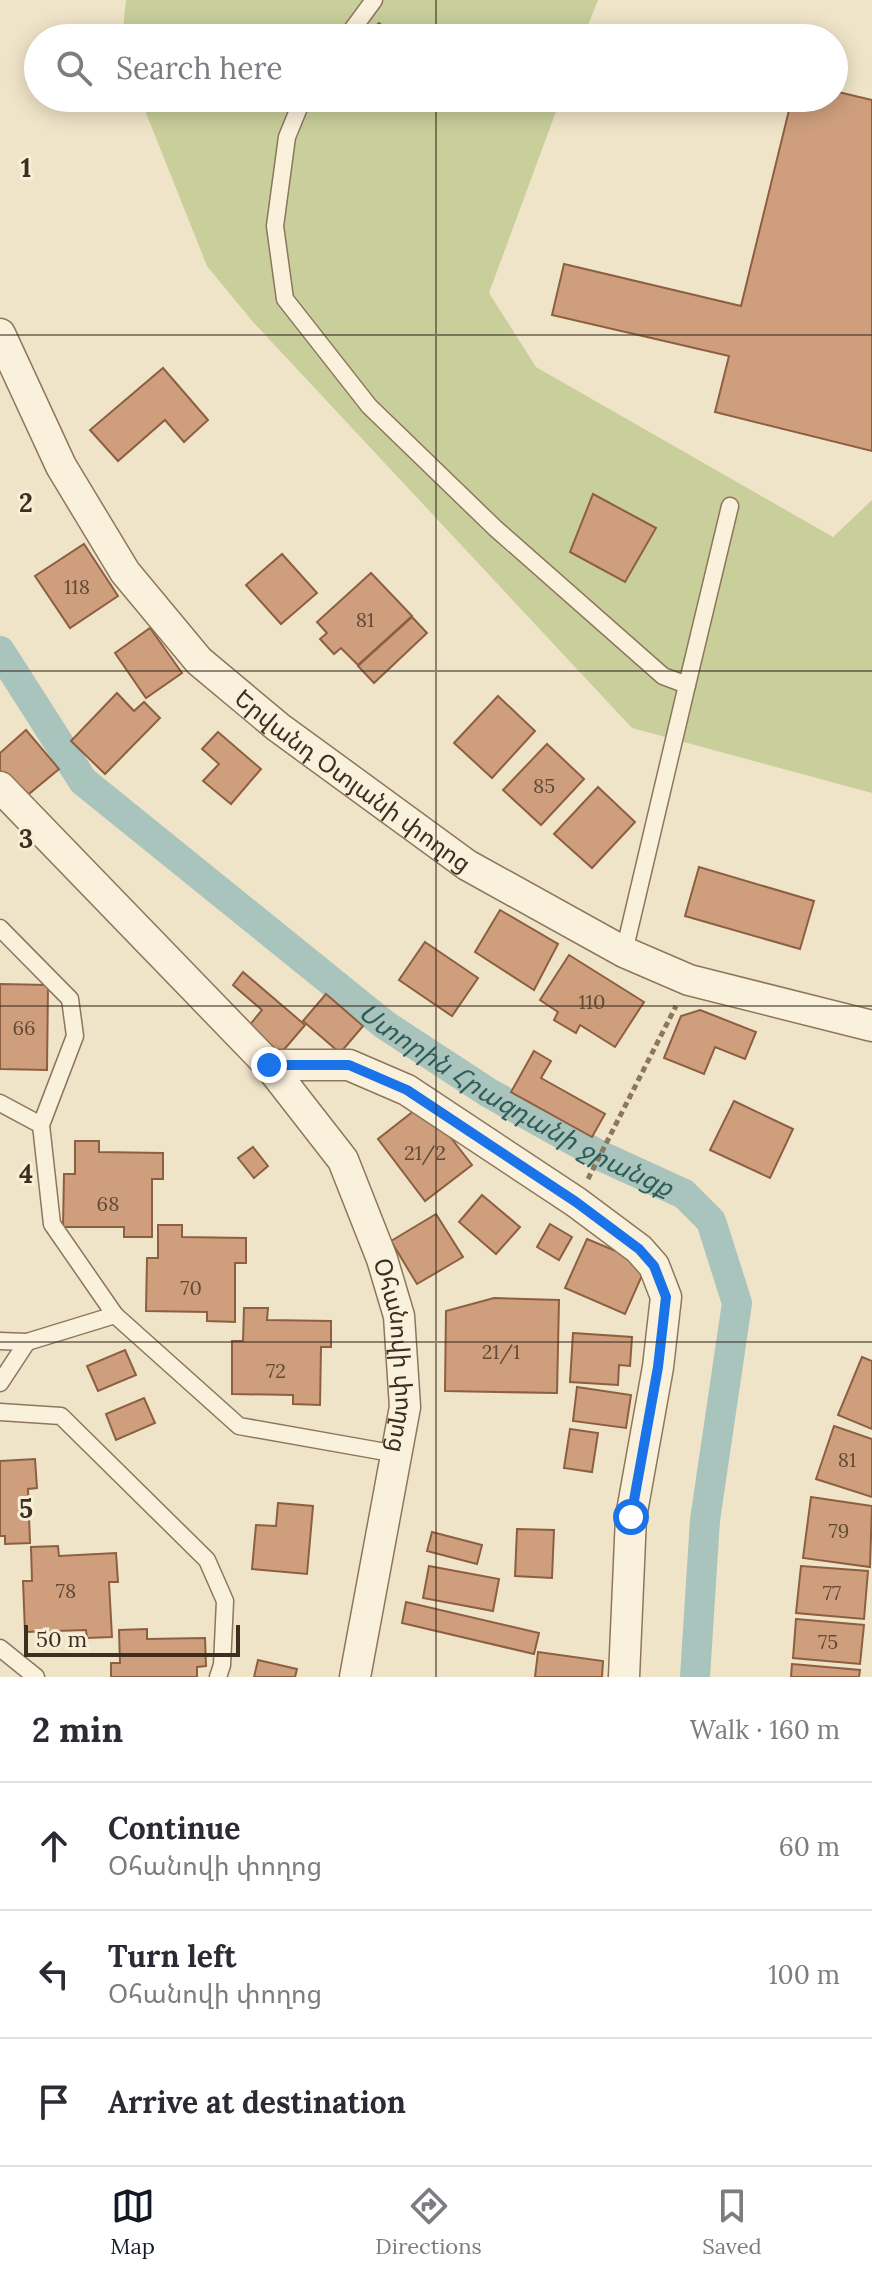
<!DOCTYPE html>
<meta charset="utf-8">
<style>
body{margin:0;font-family:Lora,"Noto Sans Armenian",serif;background:#f2f2f3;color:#2b2b33}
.scale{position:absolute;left:24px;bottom:20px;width:216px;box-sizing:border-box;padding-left:8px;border:4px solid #3d2e20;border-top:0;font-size:22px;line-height:28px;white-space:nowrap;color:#3d2e20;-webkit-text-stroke:6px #f7eed8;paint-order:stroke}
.stop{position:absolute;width:24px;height:24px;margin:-18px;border:6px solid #1a73e8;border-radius:50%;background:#fff}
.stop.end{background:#1a73e8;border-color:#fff;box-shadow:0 2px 8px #0008}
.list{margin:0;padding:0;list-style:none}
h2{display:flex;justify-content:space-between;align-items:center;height:104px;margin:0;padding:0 32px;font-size:34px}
h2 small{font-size:26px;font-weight:400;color:#7c7c81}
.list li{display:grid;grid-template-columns:52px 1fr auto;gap:24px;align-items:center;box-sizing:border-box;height:128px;padding:0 32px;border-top:2px solid #e1e1e2}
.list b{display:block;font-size:30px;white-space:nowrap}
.list p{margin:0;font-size:26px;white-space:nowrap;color:#7c7c81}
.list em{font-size:26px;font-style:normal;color:#7c7c81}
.icon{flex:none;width:44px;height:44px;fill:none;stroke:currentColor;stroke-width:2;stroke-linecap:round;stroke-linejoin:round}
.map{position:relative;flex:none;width:872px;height:1677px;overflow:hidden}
.search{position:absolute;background:#fff;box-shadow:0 4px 20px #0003;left:24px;right:24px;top:24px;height:88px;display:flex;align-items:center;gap:20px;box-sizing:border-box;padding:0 28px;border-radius:44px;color:#7c7c81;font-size:30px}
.sheet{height:488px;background:#fff}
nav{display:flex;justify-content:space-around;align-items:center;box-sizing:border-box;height:112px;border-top:2px solid #e1e1e2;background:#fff;font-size:22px;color:#7c7c81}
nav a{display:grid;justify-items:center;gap:4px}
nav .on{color:#111827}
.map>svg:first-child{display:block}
</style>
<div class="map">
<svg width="872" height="1677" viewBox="0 0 872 1677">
<rect width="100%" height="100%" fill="#f0e4c8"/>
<!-- green -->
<g fill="#c9cf9b">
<path d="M126,0H598L583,38H122Z"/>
<path d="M140,98H561L489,293L536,367L833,537L872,500V793L632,728L253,322L207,266Z"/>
</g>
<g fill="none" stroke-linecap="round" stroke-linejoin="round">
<!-- canal -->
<path stroke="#a9c4bc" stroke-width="30" id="s1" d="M0,651L83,781L385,1025L489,1093L601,1156L684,1194L711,1221L737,1303L705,1520L695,1677"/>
</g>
<!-- building -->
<g fill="#cf9f7d" stroke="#8d5f41" stroke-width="2">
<path d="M379,23L396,38H362Z"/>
<path d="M834,91L872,100V451L715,412L729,356L552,315L564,264L741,306L792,98H834Z"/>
<path d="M163,368L208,420L184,442L165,420L118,461L90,430Z"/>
<path d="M593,494L656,528L625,582L570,552Z"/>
<path d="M84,544L118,596L70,628L35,576Z"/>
<path d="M282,554L317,593L281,624L246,585Z"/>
<path d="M371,573L412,616L358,665L341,648L334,654L320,639L327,633L317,622Z"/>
<path d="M412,617L427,633L374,683L358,666Z"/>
<path d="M150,628L182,673L146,698L115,653Z"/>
<path d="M117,693L134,711L144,702L160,718L105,774L71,741Z"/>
<path d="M498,696L535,731L492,778L454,743Z"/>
<path d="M26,730L59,769L24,798L0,771V753Z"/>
<path d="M218,732L261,769L231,804L203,781L219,764L202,749Z"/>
<path d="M547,744L584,779L541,825L503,790Z"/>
<path d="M598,787L635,822L592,868L554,834Z"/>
<path d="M699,867L814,901L800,949L685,916Z"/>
<path d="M500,910L558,944L534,990L475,952Z"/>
<path d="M425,942L478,978L452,1016L399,980Z"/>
<path d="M569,955L644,1002L615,1047L580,1025L576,1033L554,1020L558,1012L540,1000Z"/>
<path d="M243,972L305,1025L276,1059L244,1032L262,1010L233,985Z"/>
<path d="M0,984L48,985L47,1070L0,1069Z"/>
<path d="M326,994L363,1026L340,1053L303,1021Z"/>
<path d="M700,1010L756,1032L745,1059L715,1047L704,1074L664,1058L681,1016Z"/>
<path d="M534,1051L551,1061L541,1078L605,1114L592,1137L511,1092Z"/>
<path d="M734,1101L793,1129L770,1178L710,1150Z"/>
<path d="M424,1103L472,1165L425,1201L378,1139Z"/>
<path d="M75,1141H99V1152L163,1153V1179H152V1237H124V1227H63L64,1174H75Z"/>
<path d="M253,1147L268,1166L254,1178L238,1158Z"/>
<path d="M482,1195L520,1227L496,1254L459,1222Z"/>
<path d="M436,1214L463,1257L417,1284L391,1241Z"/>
<path d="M550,1224L572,1237L559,1260L537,1247Z"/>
<path d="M158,1225H182V1237L246,1238V1263H235V1322L207,1321V1312L146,1311L147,1258H158Z"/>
<path d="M587,1239L647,1264L625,1314L565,1288Z"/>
<path d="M494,1298L559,1300L557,1393L445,1391L446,1311Z"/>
<path d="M244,1308H268L267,1320L331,1321V1347H321L320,1405L293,1404V1395L232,1394V1341H243Z"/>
<path d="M573,1333L632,1337L630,1366L619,1365L618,1385L570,1382Z"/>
<path d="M125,1350L136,1375L98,1391L87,1366Z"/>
<path d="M862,1357L872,1361V1429L838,1415Z"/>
<path d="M577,1387L631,1395L626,1428L573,1421Z"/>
<path d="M144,1398L155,1423L116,1440L106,1414Z"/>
<path d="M834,1426L872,1439V1497L816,1479Z"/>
<path d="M570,1429L598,1433L592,1472L564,1468Z"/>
<path d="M35,1459L37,1488L28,1489L30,1543L5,1544V1536H0V1461Z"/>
<path d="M811,1497L872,1506L870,1567L803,1558Z"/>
<path d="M278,1503L313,1506L307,1574L252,1569L256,1525L276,1526Z"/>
<path d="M517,1529L554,1530L552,1578L515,1576Z"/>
<path d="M432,1532L482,1545L477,1564L427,1551Z"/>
<path d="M58,1546L59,1556L116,1553L118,1582H109L112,1637L87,1638L86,1630L25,1632L23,1581H32L31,1547Z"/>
<path d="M429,1566L499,1579L493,1611L423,1598Z"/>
<path d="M801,1566L868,1571L864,1619L796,1613Z"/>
<path d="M406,1602L539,1633L534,1654L402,1623Z"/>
<path d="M796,1619L864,1625L860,1664L793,1658Z"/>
<path d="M147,1629V1639L205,1638L206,1666L197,1667V1677H111V1663H120L119,1630Z"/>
<path d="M538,1652L603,1661L602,1677H535Z"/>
<path d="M258,1660L297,1669L295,1677H254Z"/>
<path d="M792,1664L860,1670L859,1677H791Z"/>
</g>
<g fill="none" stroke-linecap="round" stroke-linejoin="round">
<defs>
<g id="service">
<path d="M346,38L374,0"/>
<path d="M303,98L287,137L275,226L285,299L369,406L495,528L663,676L687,685L624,952"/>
<path d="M687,685L730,506"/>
<path d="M0,928L70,999L75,1036L41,1125"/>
<path d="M0,1103L41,1125L52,1224L115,1315L239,1426L397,1454"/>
<path d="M0,1341L27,1342L115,1315"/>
<path d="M0,1383L27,1342"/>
<path d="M0,1412L61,1416L207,1560L225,1601L222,1665L218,1677"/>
<path d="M0,1648L36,1677"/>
</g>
<g id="minor">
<path id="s2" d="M0,334L61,466L125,572L199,661L278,727L467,865L624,952L689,980L872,1026"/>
<path id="s3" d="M0,787L269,1065L343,1160L382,1259L399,1316L405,1407L355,1677"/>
<path d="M269,1065H349L407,1090L576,1202L639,1249L654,1266L666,1297L658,1367L631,1517L624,1677"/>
</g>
</defs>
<!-- service casing -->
<use href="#service" stroke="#8d765c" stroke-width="19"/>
<!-- minor casing -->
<use href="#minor" stroke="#8d765c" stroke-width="33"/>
<!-- path -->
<path stroke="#8d765c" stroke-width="5" stroke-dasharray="6 4" stroke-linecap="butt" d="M588,1179L676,1006"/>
<!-- service -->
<use href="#service" stroke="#faf1dc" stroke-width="16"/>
<!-- minor -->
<use href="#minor" stroke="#faf1dc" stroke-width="30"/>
</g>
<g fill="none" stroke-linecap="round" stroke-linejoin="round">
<!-- route -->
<path stroke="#1a73e8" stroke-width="10" d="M269,1065H349L407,1090L576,1202L639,1249L654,1266L666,1297L658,1367L631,1517"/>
</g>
<!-- grid -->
<path fill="none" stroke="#3d2e20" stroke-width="2" stroke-opacity="0.55" d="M436,0V38M436,98V1677M0,335H872M0,671H872M0,1006H872M0,1342H872"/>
<g text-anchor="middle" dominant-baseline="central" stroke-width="6" stroke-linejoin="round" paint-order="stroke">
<!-- number labels -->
<g font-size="20" fill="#624a37">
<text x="77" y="586">118</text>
<text x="365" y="619">81</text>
<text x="544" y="785">85</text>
<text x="592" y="1001">110</text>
<text x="24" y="1027">66</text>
<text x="425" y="1152">21/2</text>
<text x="108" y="1203">68</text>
<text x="191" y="1287">70</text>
<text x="501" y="1351">21/1</text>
<text x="276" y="1370">72</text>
<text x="847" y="1459">81</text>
<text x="839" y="1530">79</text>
<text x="66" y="1590">78</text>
<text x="832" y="1592">77</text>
<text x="828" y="1641">75</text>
</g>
<!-- street labels -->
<g font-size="24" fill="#3d2e20" stroke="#f7eed8">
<text stroke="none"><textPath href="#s2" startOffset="580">Երվանդ Օտյանի փողոց</textPath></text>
<text stroke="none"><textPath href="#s3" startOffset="712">Օհանովի փողոց</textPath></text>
</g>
<!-- water labels -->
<g font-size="26" font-style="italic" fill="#2f5d5a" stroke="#f7eed8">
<text stroke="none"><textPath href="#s1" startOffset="694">Ստորին Հրազդանի ջրանցք</textPath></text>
</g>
</g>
<g font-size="26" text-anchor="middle" font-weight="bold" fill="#3d2e20" stroke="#f7eed8" stroke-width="6" stroke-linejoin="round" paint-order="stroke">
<text x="26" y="177">1</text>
<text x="26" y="512">2</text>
<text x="26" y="848">3</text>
<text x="26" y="1183">4</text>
<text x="26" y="1518">5</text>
</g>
</svg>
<div class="scale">50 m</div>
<div class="stop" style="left:631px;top:1517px"></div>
<div class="stop end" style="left:269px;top:1065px"></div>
<div class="search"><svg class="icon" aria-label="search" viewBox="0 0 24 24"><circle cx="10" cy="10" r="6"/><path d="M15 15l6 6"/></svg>Search here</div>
</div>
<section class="sheet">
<h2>2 min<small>Walk · 160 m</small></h2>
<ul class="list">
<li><svg class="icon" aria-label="ahead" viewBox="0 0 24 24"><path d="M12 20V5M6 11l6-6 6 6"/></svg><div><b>Continue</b><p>Օհանովի փողոց</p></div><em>60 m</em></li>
<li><svg class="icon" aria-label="left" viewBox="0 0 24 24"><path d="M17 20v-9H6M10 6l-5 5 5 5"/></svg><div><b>Turn left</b><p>Օհանովի փողոց</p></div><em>100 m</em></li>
<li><svg class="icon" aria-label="arrive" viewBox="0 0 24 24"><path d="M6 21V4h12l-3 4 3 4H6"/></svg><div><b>Arrive at destination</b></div></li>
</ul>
</section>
<nav>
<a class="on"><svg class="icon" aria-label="map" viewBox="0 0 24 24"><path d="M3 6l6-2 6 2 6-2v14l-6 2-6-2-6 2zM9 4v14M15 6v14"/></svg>Map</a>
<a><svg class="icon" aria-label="directions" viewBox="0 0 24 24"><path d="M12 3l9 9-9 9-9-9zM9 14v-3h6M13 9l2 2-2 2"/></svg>Directions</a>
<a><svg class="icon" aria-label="saved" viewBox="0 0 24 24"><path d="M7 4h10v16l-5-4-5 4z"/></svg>Saved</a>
</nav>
